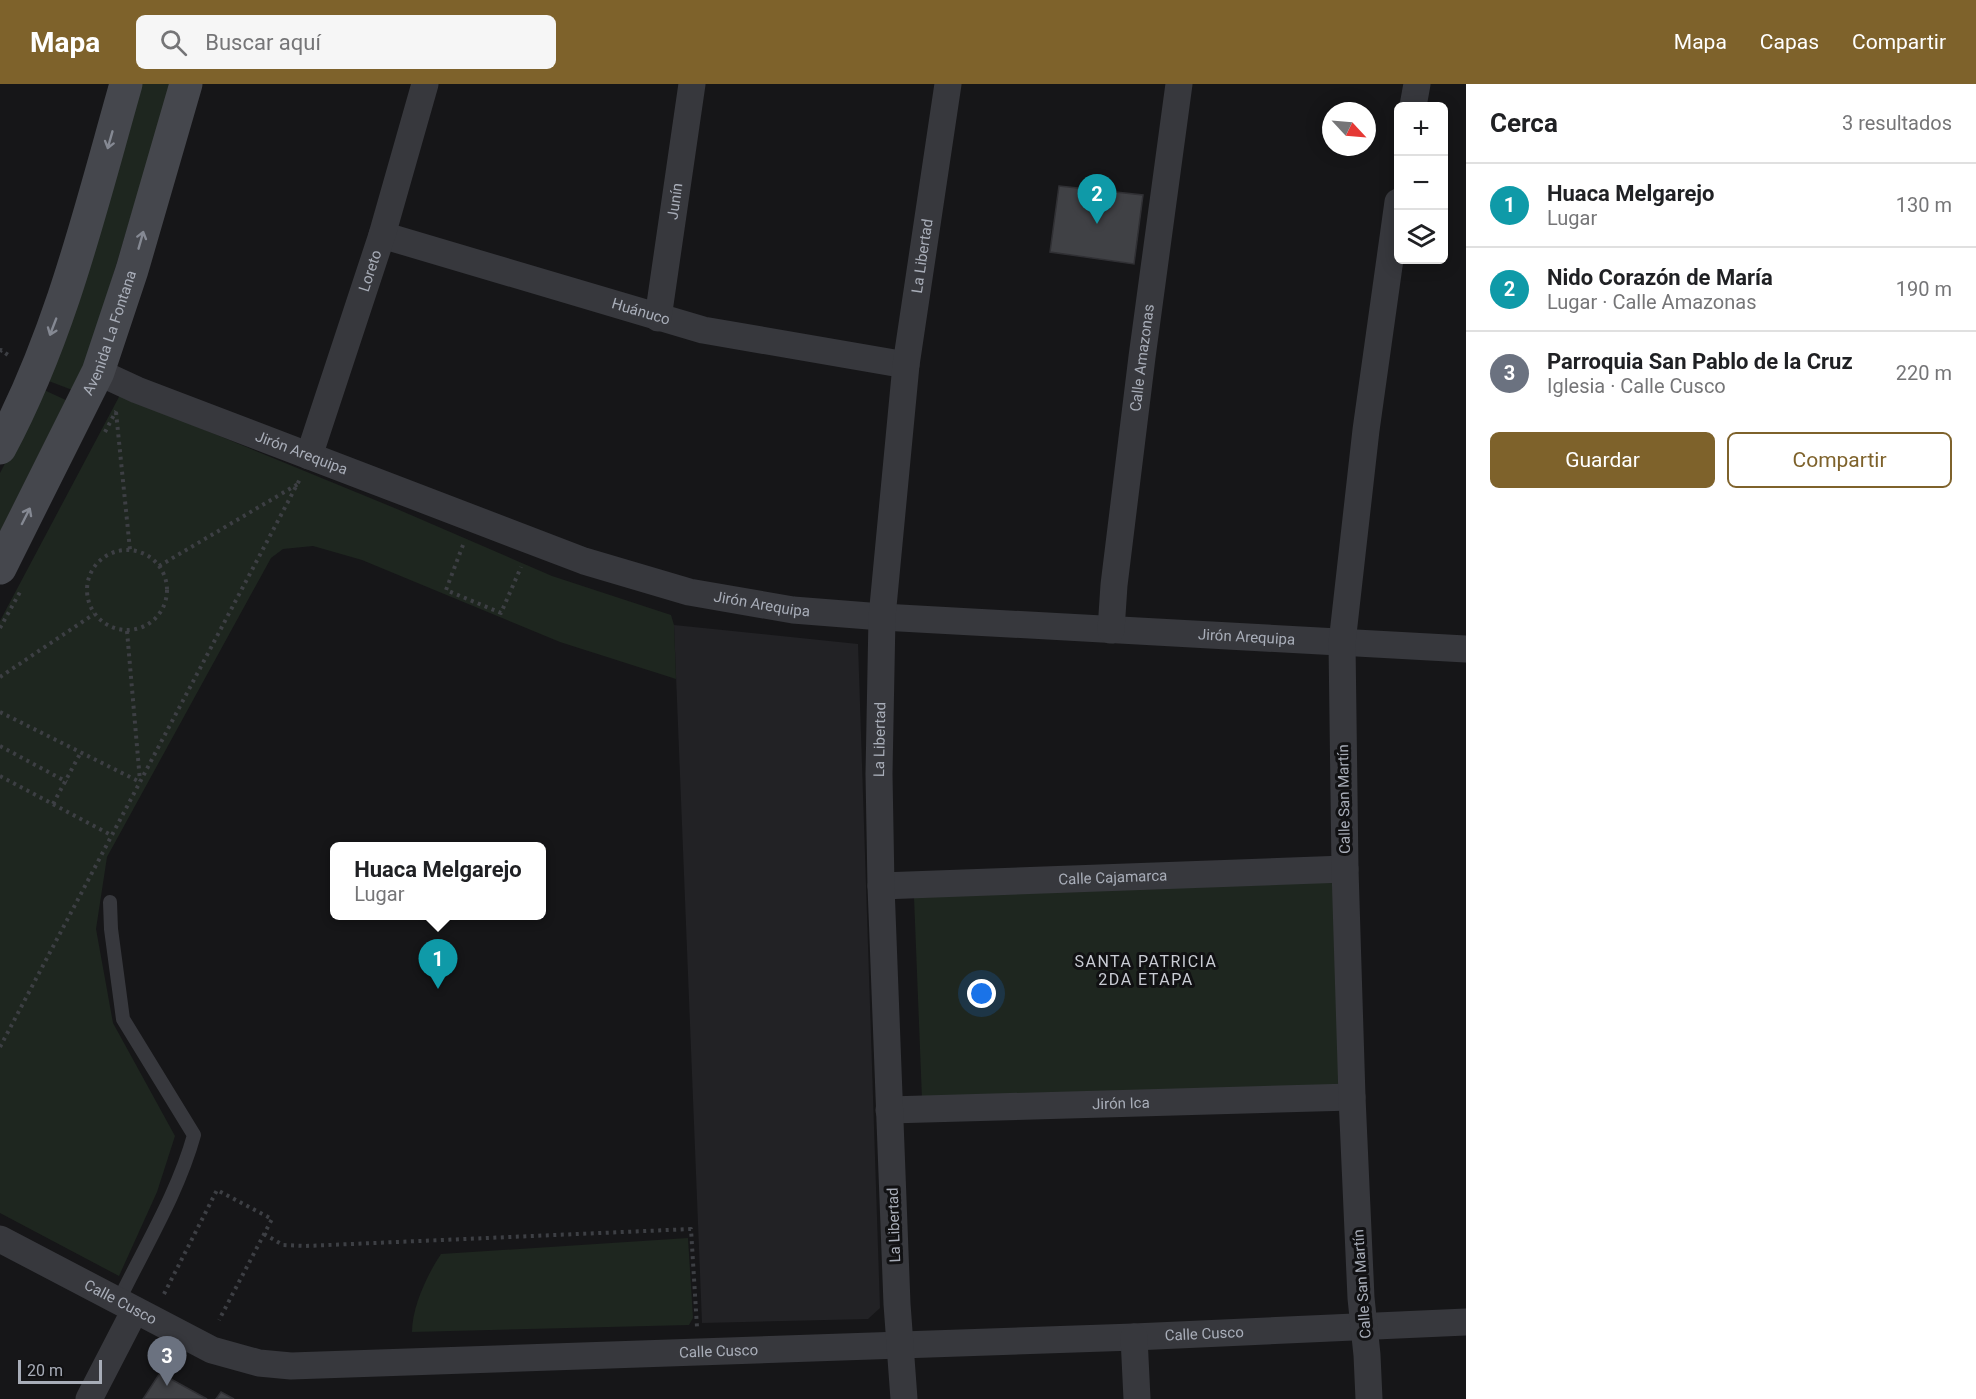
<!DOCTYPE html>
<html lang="es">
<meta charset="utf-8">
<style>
body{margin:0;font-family:Roboto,sans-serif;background:#f6f6f6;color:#202124}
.controls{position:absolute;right:18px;top:18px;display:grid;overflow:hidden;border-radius:9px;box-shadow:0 3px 15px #0003}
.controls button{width:54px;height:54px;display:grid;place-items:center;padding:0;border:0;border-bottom:2px solid #e0e0e0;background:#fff;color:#202124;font:30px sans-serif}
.compass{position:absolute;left:1322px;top:18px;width:54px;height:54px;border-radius:50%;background:#fff;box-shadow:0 3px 15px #0003;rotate:116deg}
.scale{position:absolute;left:18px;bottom:15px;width:84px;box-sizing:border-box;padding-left:6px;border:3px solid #a8adb8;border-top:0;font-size:16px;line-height:21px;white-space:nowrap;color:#a8adb8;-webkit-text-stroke:4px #111113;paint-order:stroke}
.you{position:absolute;left:982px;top:910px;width:21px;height:21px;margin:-15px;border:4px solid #fff;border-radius:50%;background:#1a73e8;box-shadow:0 0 0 9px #1a73e833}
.badge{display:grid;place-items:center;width:39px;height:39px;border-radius:50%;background:#7e622b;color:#fff;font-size:20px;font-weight:700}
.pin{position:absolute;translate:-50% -50px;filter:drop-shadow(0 2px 3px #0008)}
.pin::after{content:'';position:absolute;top:32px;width:21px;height:18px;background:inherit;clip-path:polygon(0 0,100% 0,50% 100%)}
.popup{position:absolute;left:330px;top:758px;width:216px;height:78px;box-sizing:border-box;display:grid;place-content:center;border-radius:9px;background:#fff;filter:drop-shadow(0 2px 4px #0005);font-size:20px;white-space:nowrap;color:#757577}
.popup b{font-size:22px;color:#202124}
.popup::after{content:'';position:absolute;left:50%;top:100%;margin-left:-12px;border:12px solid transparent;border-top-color:#fff}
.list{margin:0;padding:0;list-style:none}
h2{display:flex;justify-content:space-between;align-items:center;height:78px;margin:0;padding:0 24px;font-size:26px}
h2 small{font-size:20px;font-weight:400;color:#757577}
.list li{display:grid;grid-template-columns:39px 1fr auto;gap:18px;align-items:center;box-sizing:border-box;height:84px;padding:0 24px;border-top:2px solid #e0e0e0}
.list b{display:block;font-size:22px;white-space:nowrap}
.list p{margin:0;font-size:20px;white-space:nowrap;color:#757577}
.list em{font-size:20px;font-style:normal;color:#757577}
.actions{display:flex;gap:12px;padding:18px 24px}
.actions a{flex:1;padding:14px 0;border:2px solid #7e622b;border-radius:9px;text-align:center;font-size:21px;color:#7e622b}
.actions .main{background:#7e622b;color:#fff}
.icon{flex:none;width:33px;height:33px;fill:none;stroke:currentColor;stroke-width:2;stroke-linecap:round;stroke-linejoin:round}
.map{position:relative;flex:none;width:1466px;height:1315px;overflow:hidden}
header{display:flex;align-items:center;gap:36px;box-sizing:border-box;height:84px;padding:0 30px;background:#7e622b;color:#fff}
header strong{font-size:28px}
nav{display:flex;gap:33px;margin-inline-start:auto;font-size:21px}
.search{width:420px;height:54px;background:#f6f6f6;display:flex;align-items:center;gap:15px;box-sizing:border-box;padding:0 21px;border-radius:9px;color:#757577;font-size:22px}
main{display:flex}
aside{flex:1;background:#fff}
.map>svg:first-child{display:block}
</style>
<header>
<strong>Mapa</strong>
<div class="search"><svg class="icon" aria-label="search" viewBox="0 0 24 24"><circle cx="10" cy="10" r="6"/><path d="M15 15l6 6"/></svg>Buscar aquí</div>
<nav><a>Mapa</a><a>Capas</a><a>Compartir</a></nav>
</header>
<main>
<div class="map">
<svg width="1466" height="1315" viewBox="0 0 1466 1315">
<rect width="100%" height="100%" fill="#161618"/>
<!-- built -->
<path fill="#222225" d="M674,541L858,560L880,1224L868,1235L702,1239Z"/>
<!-- green -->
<g fill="#1e261f">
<path d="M136,0H171L88,274L75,307L46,296Z"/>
<path d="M44,306L68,317L0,448V389Z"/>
<path d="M120,311L397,425L552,492L671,531L674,541L676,595L560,558L362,476L313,462L283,465L271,474L107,773L96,845L113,939L175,1052L157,1108L119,1192L0,1129V537Z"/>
<path d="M1336,796L1346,1001L922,1015L914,813Z"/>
<path d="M688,1154L693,1234L689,1241L412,1248C412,1223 427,1191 441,1170Z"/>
</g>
<!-- building -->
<g fill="#404145" stroke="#303034" stroke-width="1.5">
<path d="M1059,102L1143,111L1134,180L1050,168Z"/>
<path d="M160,1289L207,1315H143Z"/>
<path d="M221,1308L234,1315H216Z"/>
</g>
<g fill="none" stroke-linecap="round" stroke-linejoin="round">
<!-- path -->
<g stroke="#3d3f44" stroke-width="4" stroke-dasharray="3 4.5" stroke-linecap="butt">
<path d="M0,268L1,266L11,273"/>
<path d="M116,328L130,466"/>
<path d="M105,348L116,327"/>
<path d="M463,461L446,506L501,529L521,483"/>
<circle cx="127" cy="506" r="40"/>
<path d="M159,482L298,400"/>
<path d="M0,544L20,508"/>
<path d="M127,547L140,697"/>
<path d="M0,593L94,530"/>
<path d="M0,628L140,698"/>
<path d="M0,662L67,698"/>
<path d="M0,692L111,751"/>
<path d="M53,720L81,668"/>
<path d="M0,963L300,395"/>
<path d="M264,1150L283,1161L306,1162L691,1145L697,1243"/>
<path d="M164,1210L217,1106L272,1135L219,1236"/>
</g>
<!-- lane -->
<path stroke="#37383d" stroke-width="14" d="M110,818L111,845L123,935L194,1051C178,1109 144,1164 118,1218"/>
<!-- street -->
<g stroke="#37383d" stroke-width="27">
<path d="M1413,22L1417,0"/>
<path id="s1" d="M382,151L703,246L906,281"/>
<path id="s2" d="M658,234L692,0"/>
<path id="s3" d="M98,288L137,306L584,477L689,508L793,526L882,533L1466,565"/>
<path id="s4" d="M309,372L382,151L425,0"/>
<path id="s5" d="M1111,546L1114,501L1142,273L1179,0"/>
<path id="s6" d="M881,802L1345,785"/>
<path id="s7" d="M889,1026L1352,1013"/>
<path id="s8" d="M0,1155L212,1266L259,1279L291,1282L1134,1253L1466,1238"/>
<path d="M1134,1253L1137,1315"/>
<path d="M89,1315L135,1226"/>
<path id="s9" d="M904,1315L897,1220L881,802L879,690L882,533L906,281L948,0"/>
<path d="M1369,1315L1367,1271L1361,1214L1352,1013L1345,785L1342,559L1366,346L1398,118"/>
</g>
<!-- secondary -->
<g stroke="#45474d" stroke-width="33">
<path d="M0,364C61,250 91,123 126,0"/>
<path id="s10" d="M0,484L98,288L132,186L186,0"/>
</g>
</g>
<!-- one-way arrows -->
<defs><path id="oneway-shaft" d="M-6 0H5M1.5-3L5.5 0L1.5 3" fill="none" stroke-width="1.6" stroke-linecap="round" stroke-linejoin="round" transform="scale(1.5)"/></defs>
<g stroke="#858993">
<use href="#oneway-shaft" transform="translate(110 56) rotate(106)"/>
<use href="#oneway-shaft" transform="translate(141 156) rotate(-74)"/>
<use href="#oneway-shaft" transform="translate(53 243) rotate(111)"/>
<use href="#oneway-shaft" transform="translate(26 432) rotate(-63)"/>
</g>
<g text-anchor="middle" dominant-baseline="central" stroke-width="6" stroke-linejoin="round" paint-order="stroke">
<!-- street labels -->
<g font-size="15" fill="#a8adb8" stroke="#111113">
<text stroke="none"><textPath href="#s2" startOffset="118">Junín</textPath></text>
<text stroke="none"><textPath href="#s9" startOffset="1146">La Libertad</textPath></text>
<text stroke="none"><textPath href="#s4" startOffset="195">Loreto</textPath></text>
<text stroke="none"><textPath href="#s1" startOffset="270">Huánuco</textPath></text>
<text stroke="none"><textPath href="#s10" startOffset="260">Avenida La Fontana</textPath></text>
<text stroke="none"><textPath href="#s5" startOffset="274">Calle Amazonas</textPath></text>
<text stroke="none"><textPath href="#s3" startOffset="219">Jirón Arequipa</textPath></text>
<text stroke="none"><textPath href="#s3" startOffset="705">Jirón Arequipa</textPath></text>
<text stroke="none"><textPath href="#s3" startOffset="1191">Jirón Arequipa</textPath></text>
<text stroke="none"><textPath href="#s9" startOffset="660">La Libertad</textPath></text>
<text transform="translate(1344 715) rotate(-91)">Calle San Martín</text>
<text stroke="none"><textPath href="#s6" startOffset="232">Calle Cajamarca</textPath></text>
<text stroke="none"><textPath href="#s7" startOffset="232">Jirón Ica</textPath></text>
<text transform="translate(894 1141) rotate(-92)">La Libertad</text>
<text transform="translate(1362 1200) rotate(-94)">Calle San Martín</text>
<text stroke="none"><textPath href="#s8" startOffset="136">Calle Cusco</textPath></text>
<text stroke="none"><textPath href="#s8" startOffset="1234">Calle Cusco</textPath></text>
<text stroke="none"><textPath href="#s8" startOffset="748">Calle Cusco</textPath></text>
</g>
<!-- neighbourhood labels -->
<g font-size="16" letter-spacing="1.5" fill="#c9ccd4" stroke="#111113">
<text x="1146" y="877">SANTA PATRICIA<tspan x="1146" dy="18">2DA ETAPA</tspan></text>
</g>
</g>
</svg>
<div class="controls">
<button>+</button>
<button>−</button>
<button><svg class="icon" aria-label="layers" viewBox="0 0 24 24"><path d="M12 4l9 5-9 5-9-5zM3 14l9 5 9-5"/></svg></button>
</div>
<svg class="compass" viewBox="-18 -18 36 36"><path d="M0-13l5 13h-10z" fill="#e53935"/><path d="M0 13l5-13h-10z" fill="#757577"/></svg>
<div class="scale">20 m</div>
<div class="you"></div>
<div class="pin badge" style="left:438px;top:905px;background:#0f9aa8">1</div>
<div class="popup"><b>Huaca Melgarejo</b>Lugar</div>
<div class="pin badge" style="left:1097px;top:140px;background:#0f9aa8">2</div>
<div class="pin badge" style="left:167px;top:1302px;background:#6b7280">3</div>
</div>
<aside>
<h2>Cerca<small>3 resultados</small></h2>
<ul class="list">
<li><span class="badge" style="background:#0f9aa8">1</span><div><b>Huaca Melgarejo</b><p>Lugar</p></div><em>130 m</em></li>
<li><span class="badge" style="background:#0f9aa8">2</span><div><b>Nido Corazón de María</b><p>Lugar · Calle Amazonas</p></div><em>190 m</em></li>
<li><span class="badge" style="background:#6b7280">3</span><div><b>Parroquia San Pablo de la Cruz</b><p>Iglesia · Calle Cusco</p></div><em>220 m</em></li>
</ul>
<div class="actions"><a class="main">Guardar</a><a>Compartir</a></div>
</aside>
</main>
